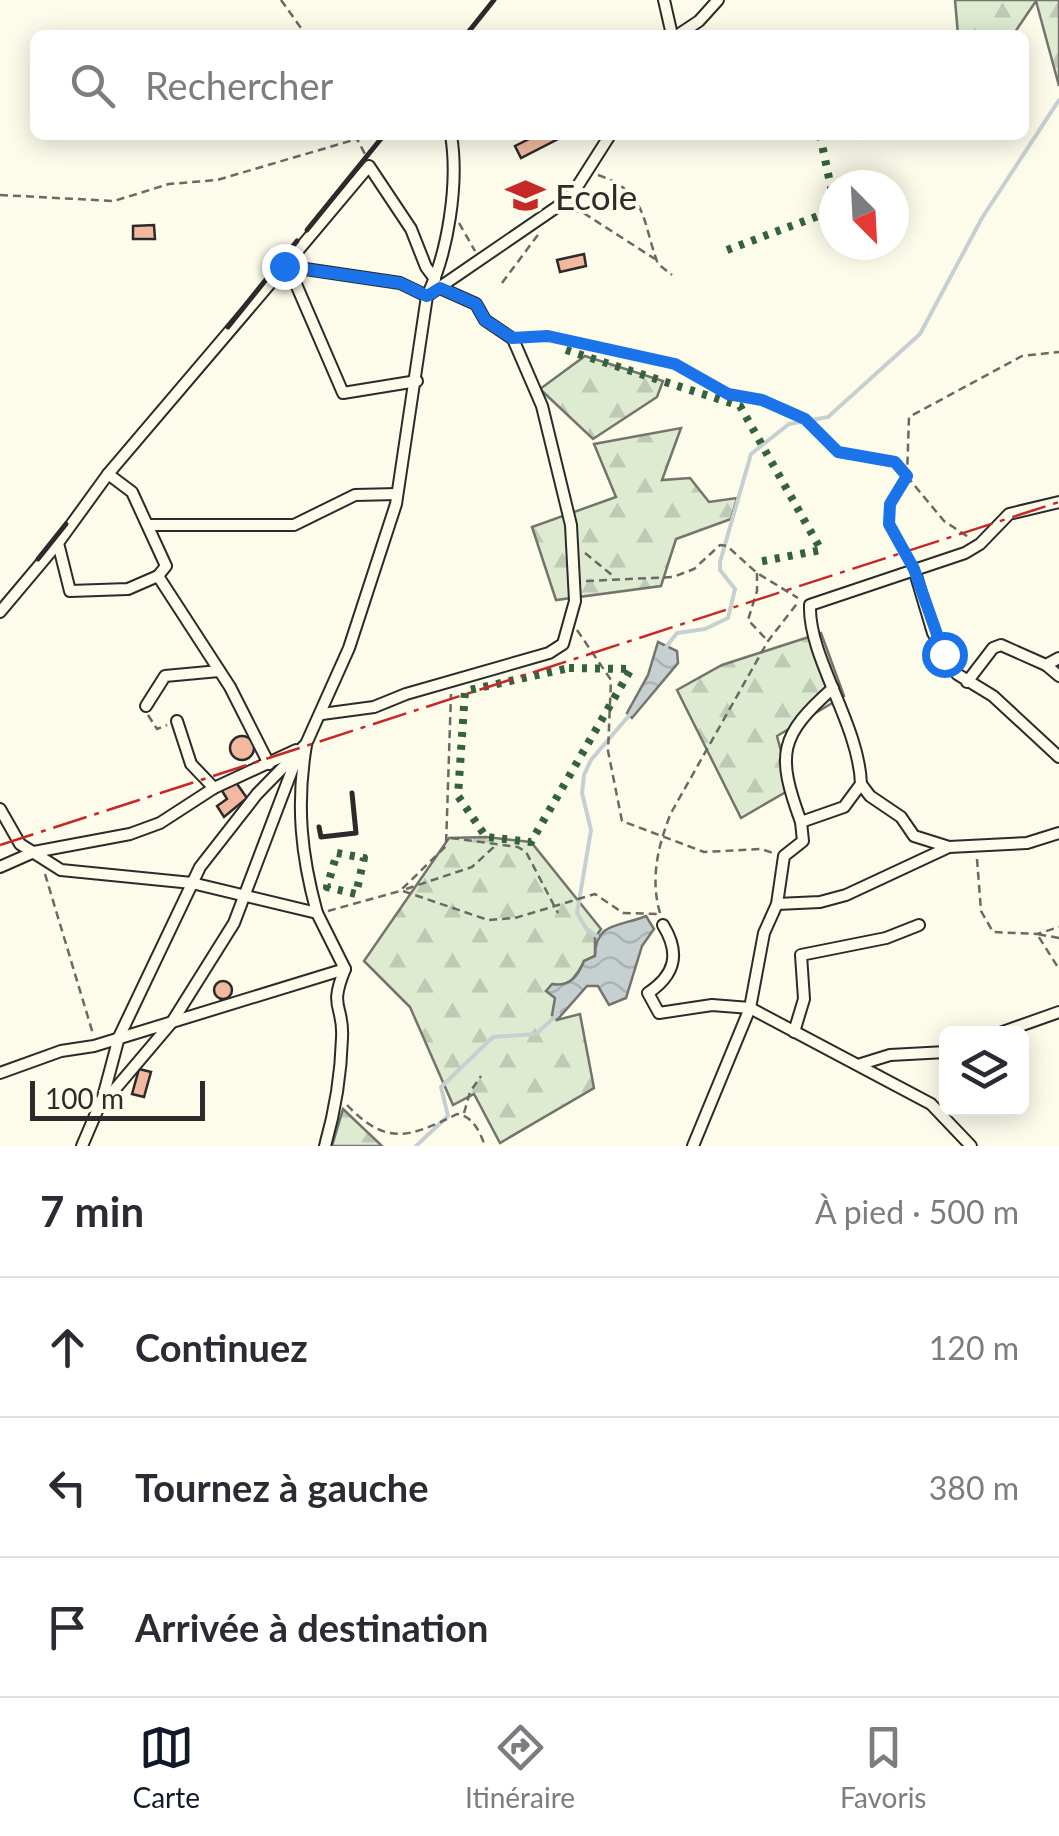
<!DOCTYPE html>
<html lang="fr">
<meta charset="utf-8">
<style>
body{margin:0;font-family:Lato,sans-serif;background:#f2f2f3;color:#2b2b33}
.controls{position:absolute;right:30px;bottom:30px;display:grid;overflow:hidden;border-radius:15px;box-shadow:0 5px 25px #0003}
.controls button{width:90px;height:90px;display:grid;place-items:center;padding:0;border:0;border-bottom:2px solid #e1e1e2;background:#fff;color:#2b2b33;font:50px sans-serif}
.compass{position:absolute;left:819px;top:170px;width:90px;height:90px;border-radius:50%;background:#fff;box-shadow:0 5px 25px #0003;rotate:156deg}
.scale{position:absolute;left:30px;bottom:25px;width:175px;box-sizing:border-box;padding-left:10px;border:5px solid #2b2b2b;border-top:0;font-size:28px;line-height:35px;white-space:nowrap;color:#2b2b2b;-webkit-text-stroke:8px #fdfbea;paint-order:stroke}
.stop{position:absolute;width:30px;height:30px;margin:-22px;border:8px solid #1a73e8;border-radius:50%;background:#fff}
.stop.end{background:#1a73e8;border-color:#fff;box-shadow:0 2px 10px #0008}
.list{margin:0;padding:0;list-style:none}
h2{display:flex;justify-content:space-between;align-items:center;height:130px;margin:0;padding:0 40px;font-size:42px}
h2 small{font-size:32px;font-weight:400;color:#7c7c81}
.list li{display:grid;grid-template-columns:65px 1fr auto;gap:30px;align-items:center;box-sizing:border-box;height:140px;padding:0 40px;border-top:2px solid #e1e1e2}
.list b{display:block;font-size:38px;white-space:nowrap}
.list em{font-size:32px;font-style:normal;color:#7c7c81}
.icon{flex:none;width:55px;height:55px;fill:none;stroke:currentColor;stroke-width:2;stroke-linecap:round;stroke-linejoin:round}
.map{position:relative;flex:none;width:1059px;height:1146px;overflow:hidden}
.search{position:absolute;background:#fff;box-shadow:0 5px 25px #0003;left:30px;right:30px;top:30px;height:110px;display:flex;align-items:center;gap:25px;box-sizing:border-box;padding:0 35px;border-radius:15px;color:#7c7c81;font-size:38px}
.sheet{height:550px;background:#fff}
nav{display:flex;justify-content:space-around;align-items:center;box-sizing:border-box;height:140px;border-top:2px solid #e1e1e2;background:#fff;font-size:28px;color:#7c7c81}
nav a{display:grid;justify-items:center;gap:5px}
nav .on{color:#111827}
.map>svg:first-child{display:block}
</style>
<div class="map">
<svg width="1059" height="1146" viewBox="0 0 1059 1146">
<defs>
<pattern id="forest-firs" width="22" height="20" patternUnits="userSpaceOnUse" patternTransform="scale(2.5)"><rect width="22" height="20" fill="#deebd1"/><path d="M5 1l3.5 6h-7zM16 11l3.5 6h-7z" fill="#bfcab4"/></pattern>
<pattern id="water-waves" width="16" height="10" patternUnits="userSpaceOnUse" patternTransform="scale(2.5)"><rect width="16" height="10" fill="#c7d0d0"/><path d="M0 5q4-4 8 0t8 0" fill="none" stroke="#abb3b3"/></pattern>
</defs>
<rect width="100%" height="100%" fill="#fdfbea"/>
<!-- forest -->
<g fill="url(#forest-firs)" stroke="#74746e" stroke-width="2.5">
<path d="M955,0H1059V86L1036,1L1013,35H958Z"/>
<path d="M585,356L663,381L657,397L593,439L540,389Z"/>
<path d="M681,428L662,480L690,478L709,502L737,498L731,519L676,539L661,586L556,600L532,527L616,497L594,444Z"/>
<path d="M821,633L844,696L777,736L791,789L741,818L677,690L722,665Z"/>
<path d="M486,837L531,842L601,929L595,938V956L584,961C572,990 554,982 557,1020L580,1014L594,1088L500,1143L474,1094L453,1105L410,1007L364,961L449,838Z"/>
<path d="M343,1109L382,1146H332Z"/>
</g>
<!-- water -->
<g fill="url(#water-waves)" stroke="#74746e" stroke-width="2.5">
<path d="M658,642L677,651L678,663L632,718L627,713L648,675Z"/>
<path d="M646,916L654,929L642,946L626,998L609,1005L598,986H587L557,1020L552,1015L555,998L546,991L552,984C570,987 578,976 584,961L595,956C595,922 619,927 646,916Z"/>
</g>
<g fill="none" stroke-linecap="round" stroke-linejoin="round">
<!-- stream -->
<g stroke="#c7d0d0" stroke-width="4">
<path d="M666,647L677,633L705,629L728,618L735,589L720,570V562L751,454L789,424L828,417L920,334L982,218L1059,100"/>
<path d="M597,936L587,930L577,913L591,830L582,793L584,775L591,760L632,712"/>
<path d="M416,1146L448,1116L441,1087L493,1037L536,1034L558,1014"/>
</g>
</g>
<!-- building -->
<g fill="#f2b8a0" stroke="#2b2b2b" stroke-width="2.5">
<path d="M537,135L558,139L521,158L515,146Z"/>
<path d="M154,225L155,239H133V226Z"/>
<path d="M584,254L586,266L560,272L557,260Z"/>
<circle cx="242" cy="748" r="12"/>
<path d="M235,781L247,798L224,817L217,806L227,799L221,789Z"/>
<circle cx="223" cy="990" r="9"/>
<path d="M139,1069L151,1072L144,1097L132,1094Z"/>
</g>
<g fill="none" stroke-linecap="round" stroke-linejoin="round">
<defs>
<g id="street">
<path d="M664,0L672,35"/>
<path d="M678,35L699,21L718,0"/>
<path d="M285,266L369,166L411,229L426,267L435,279"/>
<path d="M289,268L343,393L417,381"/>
<path d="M108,474L132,492L166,566L158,576L230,687L269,764"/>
<path d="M149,525H294L355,495L397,494"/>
<path d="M914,569L933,633L957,674L993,696L1059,757"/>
<path d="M158,576L128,589L70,591L58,543L108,474L285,266L400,283L427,296C448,253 459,183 451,135"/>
<path d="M0,612L58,543"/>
<path d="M1046,665L1059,676"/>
<path d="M967,682L993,648L1001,645L1046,665L1059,658"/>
<path d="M146,706L165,676L219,671"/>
<path d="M322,714L374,707L406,694L549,653L563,644L575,601L571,525L542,406L513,339L485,320L476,304L440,288"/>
<path d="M177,721L191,764L214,788"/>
<path d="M306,745C296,805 301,855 317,913"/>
<path d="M861,784L870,796L901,817L914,836L949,847"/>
<path d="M0,809L20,844L61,870L192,883L317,913L345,969C328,1010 344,1004 342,1038C341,1074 335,1111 325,1146"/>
<path d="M801,822C776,754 779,736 833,688"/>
<path d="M0,867L34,852L130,834L160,823L214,788L296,750"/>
<path d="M777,904L820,902L846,895L949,847L1027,843L1059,833"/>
<path d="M663,925C681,954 675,975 648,993L659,1013L712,1005L750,1008L931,1104L971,1146"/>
<path d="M794,1032L804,999L801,955L886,938L919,925"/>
<path d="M997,1034L1059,1012"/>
<path d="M861,1064L890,1055L946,1052"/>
<path d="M0,1073L61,1051L94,1046L345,969"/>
<path d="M105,1101L172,1022L234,923L297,757"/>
<path d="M82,1146L103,1097L119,1037L200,867L257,794L306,744L349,648L396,504L427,296L570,198L610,135"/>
<path d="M693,1146L750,1008L764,933L777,904L784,856L803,841L801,822L844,807L861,784C859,724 808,657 810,605L965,553L980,544L1009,514L1059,502"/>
</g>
</defs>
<!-- street casing -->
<use href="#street" stroke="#2b2b2b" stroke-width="14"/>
<!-- path -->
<g stroke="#6a6964" stroke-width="2.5" stroke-dasharray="8 5" stroke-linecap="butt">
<path d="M281,0L306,35"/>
<path d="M355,135L366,156"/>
<path d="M598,175C648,192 642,222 658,264L672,275"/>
<path d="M0,195L114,201L169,184L217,180L357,139"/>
<path d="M571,211L582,212L655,259"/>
<path d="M459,223L475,251"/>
<path d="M502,283L540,232"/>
<path d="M527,338L548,337L675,364L729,394L762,400L805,419L838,452L895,462L944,521L970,538"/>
<path d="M585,553L613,576"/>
<path d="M908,559L889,524L890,504L907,476L909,417L1022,356L1059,352"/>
<path d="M757,573V591L748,620L767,640"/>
<path d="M586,581L673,577L694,569L720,545L727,546L757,573L798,598"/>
<path d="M577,630L611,680L608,751L622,821L704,852L761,849L773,853"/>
<path d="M148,715L157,729L167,725"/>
<path d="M451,838L518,847L526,852L558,913"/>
<path d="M977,859L981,911L993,932L1037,934L1059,927"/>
<path d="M45,874L93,1034"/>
<path d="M406,889L472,867L496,845"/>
<path d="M403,891L488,920L515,918L595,894L623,913L658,914"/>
<path d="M328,911L400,891L446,846L451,694"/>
<path d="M660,913C650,879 658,845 671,813L768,641L799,601"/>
<path d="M1059,938L1037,934L1059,969"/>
<path d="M347,1105C386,1146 409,1138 457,1114C473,1116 480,1132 485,1146"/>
<path d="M464,1113L470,1092L481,1076"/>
</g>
<!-- street -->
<use href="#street" stroke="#fdfbea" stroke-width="10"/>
<!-- hedge -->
<g stroke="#34623c" stroke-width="8" stroke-dasharray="5 8" stroke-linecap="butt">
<path d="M820,135L834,202"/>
<path d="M727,250L834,210"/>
<path d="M566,350L740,406L821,550L758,562"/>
<path d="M569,668L631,669L531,842L486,837L458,796L465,691Z"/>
<path d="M337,853L364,858L356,894L327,887Z"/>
</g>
<!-- wall -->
<g stroke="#2b2b2b" stroke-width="5">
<path d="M466,35L494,0"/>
<path d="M307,230L384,135"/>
<path d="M228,327L297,241"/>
<path d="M38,559L66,524"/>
<path d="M319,827L321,837L356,833L352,793"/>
</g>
<!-- power -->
<path stroke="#c62828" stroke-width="2.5" stroke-dasharray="35 8 5 8" stroke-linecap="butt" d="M0,845L1059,502"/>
</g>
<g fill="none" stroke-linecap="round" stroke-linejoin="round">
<!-- route -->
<path stroke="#1a73e8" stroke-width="12" d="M284,266L400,283L427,296L440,288L476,304L485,320L512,338L548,336L675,364L728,394L762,400L805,419L838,452L895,462L907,476L890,504L889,524L914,569L944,654"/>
</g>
<!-- icons -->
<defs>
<symbol id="school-bare" viewBox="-9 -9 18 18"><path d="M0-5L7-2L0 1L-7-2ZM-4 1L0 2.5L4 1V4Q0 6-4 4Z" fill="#c62828" stroke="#fdfbea" stroke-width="2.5" paint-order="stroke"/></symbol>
</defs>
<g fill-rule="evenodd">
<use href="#school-bare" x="498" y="168" width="55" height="55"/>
</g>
<g text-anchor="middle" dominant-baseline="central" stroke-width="8" stroke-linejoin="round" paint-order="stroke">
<!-- poi labels -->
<g font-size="35" fill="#2b2b2b" stroke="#fdfbea" text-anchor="start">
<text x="555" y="196">Ecole</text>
</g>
</g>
</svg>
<div class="controls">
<button><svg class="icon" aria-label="layers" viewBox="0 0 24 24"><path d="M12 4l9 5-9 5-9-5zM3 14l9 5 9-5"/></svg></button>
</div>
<svg class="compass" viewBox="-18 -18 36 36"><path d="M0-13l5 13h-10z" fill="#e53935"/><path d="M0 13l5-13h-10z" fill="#7c7c81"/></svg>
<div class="scale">100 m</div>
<div class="stop" style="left:944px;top:654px"></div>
<div class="stop end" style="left:284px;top:266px"></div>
<div class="search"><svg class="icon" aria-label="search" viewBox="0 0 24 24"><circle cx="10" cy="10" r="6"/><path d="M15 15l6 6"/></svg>Rechercher</div>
</div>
<section class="sheet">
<h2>7 min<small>À pied · 500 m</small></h2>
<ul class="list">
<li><svg class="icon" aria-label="ahead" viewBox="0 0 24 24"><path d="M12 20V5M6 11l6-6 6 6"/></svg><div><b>Continuez</b></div><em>120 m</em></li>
<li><svg class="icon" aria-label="left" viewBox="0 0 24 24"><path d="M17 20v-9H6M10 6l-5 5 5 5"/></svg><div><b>Tournez à gauche</b></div><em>380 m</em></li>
<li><svg class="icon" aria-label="arrive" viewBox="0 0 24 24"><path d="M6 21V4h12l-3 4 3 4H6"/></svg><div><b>Arrivée à destination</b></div></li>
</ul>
</section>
<nav>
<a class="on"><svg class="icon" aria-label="map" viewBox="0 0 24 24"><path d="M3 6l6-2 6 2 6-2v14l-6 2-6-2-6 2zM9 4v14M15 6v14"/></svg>Carte</a>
<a><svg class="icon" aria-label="directions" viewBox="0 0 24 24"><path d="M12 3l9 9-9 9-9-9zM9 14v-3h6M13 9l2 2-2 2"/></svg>Itinéraire</a>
<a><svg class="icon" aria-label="saved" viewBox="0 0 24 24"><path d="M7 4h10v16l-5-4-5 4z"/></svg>Favoris</a>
</nav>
